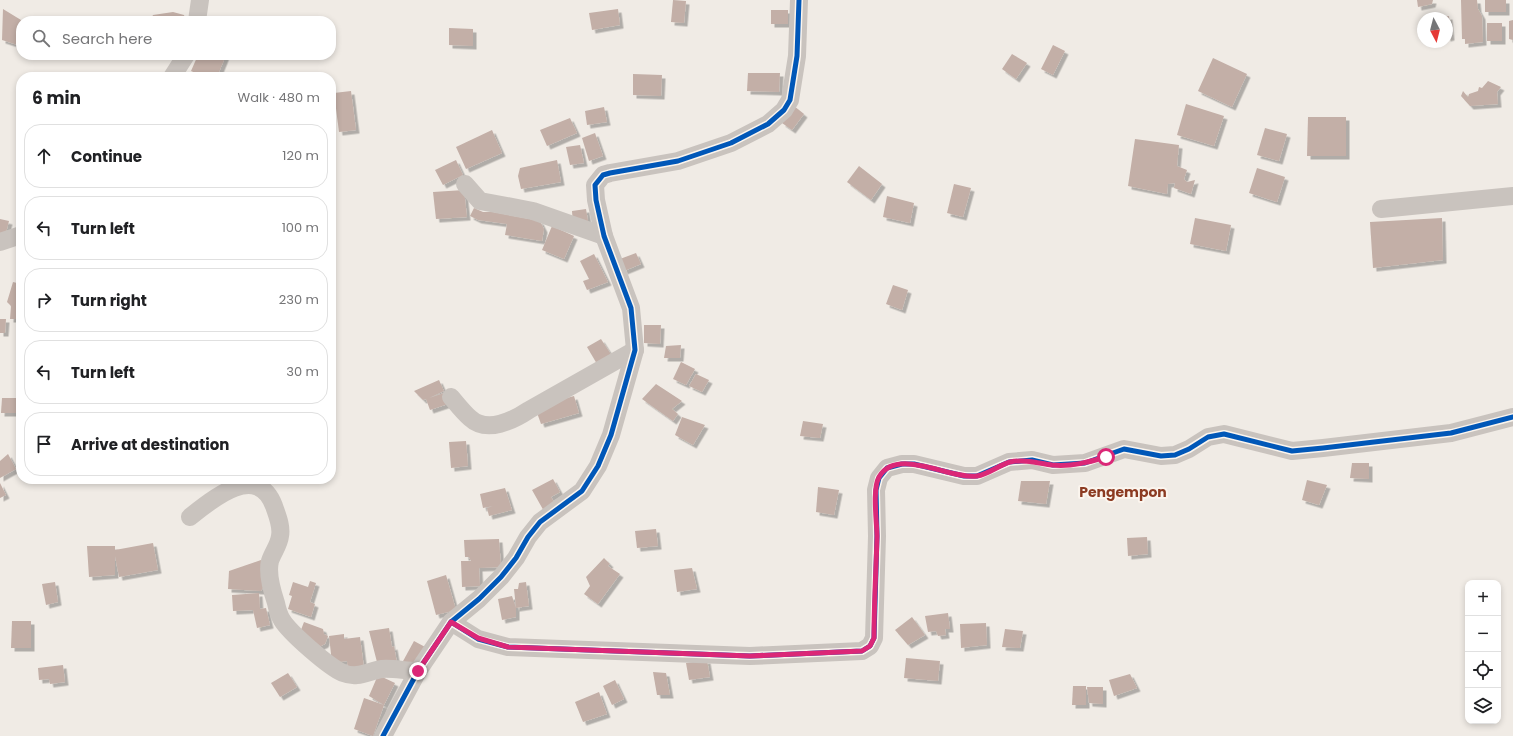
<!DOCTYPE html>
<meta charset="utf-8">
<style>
body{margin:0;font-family:Poppins,sans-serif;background:#f2f2f2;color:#202124}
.controls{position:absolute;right:12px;bottom:12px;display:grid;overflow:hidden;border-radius:8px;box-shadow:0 2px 6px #0003}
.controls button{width:36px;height:36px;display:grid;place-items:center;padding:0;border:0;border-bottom:1px solid #e0e0e0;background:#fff;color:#202124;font:20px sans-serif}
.compass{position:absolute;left:1417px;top:12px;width:36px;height:36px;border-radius:50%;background:#fff;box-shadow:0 2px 6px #0003;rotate:173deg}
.stop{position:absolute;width:12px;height:12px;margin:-9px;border:3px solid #db2777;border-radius:50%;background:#fff}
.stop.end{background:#db2777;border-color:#fff;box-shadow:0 1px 4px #0008}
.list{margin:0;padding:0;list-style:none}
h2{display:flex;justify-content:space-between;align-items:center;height:52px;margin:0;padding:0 16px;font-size:17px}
h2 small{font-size:13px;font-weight:400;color:#757577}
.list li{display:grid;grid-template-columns:26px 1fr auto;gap:12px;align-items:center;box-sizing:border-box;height:64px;margin:0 8px 8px;padding:0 8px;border:1px solid #e0e0e0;border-radius:16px}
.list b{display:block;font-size:15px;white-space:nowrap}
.list em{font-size:13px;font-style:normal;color:#757577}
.icon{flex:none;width:22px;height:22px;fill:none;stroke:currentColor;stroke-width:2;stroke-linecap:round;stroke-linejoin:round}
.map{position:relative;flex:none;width:1513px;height:736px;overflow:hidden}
.search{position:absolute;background:#fff;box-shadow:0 2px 6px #0003;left:16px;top:16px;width:320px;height:44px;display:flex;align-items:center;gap:10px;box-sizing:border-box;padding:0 14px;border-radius:16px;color:#757577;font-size:15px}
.panel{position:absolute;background:#fff;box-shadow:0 2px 6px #0003;left:16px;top:72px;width:320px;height:412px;border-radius:16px}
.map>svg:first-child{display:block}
</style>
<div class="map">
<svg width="1513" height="736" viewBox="0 0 1513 736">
<defs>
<filter id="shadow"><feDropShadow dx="3.5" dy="3.5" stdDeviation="0" flood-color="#0004"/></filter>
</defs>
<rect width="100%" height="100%" fill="#f0ebe5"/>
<!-- building -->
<g fill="#c3afa7" filter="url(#shadow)">
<path d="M673,0L686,1L684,23L671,22Z"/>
<path d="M1417,0H1433L1432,4L1418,7Z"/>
<path d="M1461,0H1477L1478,9L1482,16L1483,42L1465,44V39H1462Z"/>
<rect x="1485" y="0" width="21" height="12"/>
<path d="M3,9L21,20V46L2,40Z"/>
<path d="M618,9L620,25L592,30L589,13Z"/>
<rect x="771" y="10" width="17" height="14"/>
<path d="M173,12L184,15L186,21H150L153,15Z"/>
<path d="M1449,16L1451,37L1447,38V18L1444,17Z"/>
<path d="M1513,20V40L1509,39V21Z"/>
<rect x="1487" y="23" width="15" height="18"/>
<path d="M449,28L473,29V46L449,45Z"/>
<path d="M1053,45L1065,51L1053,75L1041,69Z"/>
<path d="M1012,54L1027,63L1016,79L1002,69Z"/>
<path d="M198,55H226L217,77H205L191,71Z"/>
<path d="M1213,58L1247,74L1232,107L1198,91Z"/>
<path d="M748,73H780L779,92L747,91Z"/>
<path d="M633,74L662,75L661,96L633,95Z"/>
<path d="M1488,81L1501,87L1497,92L1498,104L1470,106L1461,96L1463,91L1468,97L1469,94L1478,91L1479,87L1482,88Z"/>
<path d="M351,91L356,130L339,132L334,93Z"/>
<path d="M1186,104L1224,116L1214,146L1177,135Z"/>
<path d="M794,106L804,114L792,130L782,123Z"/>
<path d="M604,107L607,122L587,125L585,111Z"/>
<path d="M1308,117H1346V156H1307Z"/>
<path d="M570,118L577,133L547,146L540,130Z"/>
<path d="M1265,128L1287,134L1279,161L1257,155Z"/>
<path d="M492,130L502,153L466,169L456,147Z"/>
<path d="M595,133L603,156L589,161L582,138Z"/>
<path d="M1135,139L1179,145L1177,166L1187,170L1184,179L1187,182L1195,180L1191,194L1174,188L1175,183L1168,184L1167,194L1128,186Z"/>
<path d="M580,145L584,163L570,165L566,147Z"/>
<path d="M456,160L463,175L443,185L435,170Z"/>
<path d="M557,160L561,182L521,189L518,176L520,168Z"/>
<path d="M859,166L882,184L871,200L847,182Z"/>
<path d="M1257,168L1285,177L1277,202L1249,193Z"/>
<path d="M954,184L971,188L963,217L947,213Z"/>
<path d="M464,190L467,217L436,219L433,192Z"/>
<path d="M887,196L914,203L910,223L883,217Z"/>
<path d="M474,208L483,212H493L540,221L544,229L542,241L505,235L507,224L478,220L470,216Z"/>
<path d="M586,209L588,221L573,224L572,211Z"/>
<path d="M1195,218L1231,225L1226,251L1190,244Z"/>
<path d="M1442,218L1443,260L1373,268L1370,222Z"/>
<path d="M0,219L9,221L4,240L0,239Z"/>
<path d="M552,226L574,236L564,259L542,250Z"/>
<path d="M636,253L641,264L624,271L620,259Z"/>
<path d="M594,254L608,282L587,290L583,281L589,279L580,261Z"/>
<path d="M13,282L21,284L16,304L21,307V319H10L11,306L7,302Z"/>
<path d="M893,285L908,290L902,310L886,304Z"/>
<path d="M0,319H6L5,333H0Z"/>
<path d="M644,325H661L660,344L644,343Z"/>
<path d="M601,339L612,356L597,364L587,347Z"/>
<path d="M681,345L680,358H664L666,346Z"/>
<path d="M681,362L695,369L686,385L673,379Z"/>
<path d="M696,374L709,380L702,392L689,386Z"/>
<path d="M439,380L444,391L429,398L444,393L448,404L430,410L426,399L423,400L414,391Z"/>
<path d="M656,384L682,401L672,409L678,414L673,421L642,399Z"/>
<path d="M574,396L579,413L541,424L535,407Z"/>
<path d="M2,398H21V413H1Z"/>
<path d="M682,417L705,425L693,445L675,435Z"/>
<path d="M803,421L823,424L820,438L800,436Z"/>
<path d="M466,441L468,466L451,468L449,442Z"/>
<path d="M8,454L16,469L0,478V461Z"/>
<path d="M1352,463H1369V479L1350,478Z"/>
<path d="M553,479L560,492L551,497L557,507L545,513L532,490Z"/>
<path d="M1307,480L1327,485L1319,505L1302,500Z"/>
<path d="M1021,481H1050L1046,504L1018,501Z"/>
<path d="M0,483L6,495L0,498Z"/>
<path d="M818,487L839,490L834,515L816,512Z"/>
<path d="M505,488L512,510L489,516L487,508L493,506L483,508L480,494Z"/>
<path d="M656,529L658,546L637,548L635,531Z"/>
<path d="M1147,537L1148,554L1128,556L1127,538Z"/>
<path d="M499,539L501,567L479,568L480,586L462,587L461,561H471L469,557H465L464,540Z"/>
<path d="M153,543L158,570L119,577L115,556V575L89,577L87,546H115V550Z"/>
<path d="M604,558L610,564L608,566L620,574L598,604L584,594L590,586L586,577Z"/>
<path d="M261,560L268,580L261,591L228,589L229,571Z"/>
<path d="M692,568L697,589L677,592L674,570Z"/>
<path d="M446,575L456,610L436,615L427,581Z"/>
<path d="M310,581L316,583L310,602L315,604L311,617L288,609L292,596L289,595L293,582L308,587Z"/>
<path d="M55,582L58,602L46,605L42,584Z"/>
<path d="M526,582L529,606L516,608V617L502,620L498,599L512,596L516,608L514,589H518L519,583Z"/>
<path d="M259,593L260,609L266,608L270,625L257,628L253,610L233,611L232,595Z"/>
<path d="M948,613L950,629H945L946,635L938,636L936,631L928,632L925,616Z"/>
<path d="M912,617L925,635L908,645L895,630Z"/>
<path d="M12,621H31V648H11Z"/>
<path d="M304,622L323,629L324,634L328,636L325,644L319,647L299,635Z"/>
<path d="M986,623L987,645L961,648L960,624Z"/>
<path d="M389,628L392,647L394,646L397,663L378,666L369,631Z"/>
<path d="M1005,629L1023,631L1020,648L1002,647Z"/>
<path d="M344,634V639L360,637L364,668L348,670L347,661L332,663L329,636Z"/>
<path d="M414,641L427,648L415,670L402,663Z"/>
<path d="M906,658L940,661L938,681L904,678Z"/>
<path d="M707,660L710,677L689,680L686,663Z"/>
<path d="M63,665L65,682L50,684L49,679L39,680L38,668Z"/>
<path d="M653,672L666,673L670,695H657Z"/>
<path d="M288,673L297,687L280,697L271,683Z"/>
<path d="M1130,674L1137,688L1114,696L1109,680Z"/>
<path d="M378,675L395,683L384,705L373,736L354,729L364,698L384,705L369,696Z"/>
<path d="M615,680L624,699L612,705L603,686Z"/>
<path d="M1073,686H1086V705H1072Z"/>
<path d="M1087,687H1103V704L1089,703Z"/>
<path d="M599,692L607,714L583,722L575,702Z"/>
</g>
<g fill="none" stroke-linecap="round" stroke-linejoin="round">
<!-- minor -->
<g stroke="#c9c3be" stroke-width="18">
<path d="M197,21L200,0"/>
<path d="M172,77L186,55"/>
<path d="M465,184L480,201L533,211L604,236"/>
<path d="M1381,209L1513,196"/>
<path d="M0,242L21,235"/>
<path d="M451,397C457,404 463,412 470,418C487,434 514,420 529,410L635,350"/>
<path d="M190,517C211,500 257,461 274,506C277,515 282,526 280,536C279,545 273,552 270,561C267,573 272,591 276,603C277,608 279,615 282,620C290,633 329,667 343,673C358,679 368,671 382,669C393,668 406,671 418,671"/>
<path d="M451,622L478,639L508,647L750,656L862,651L870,646L874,638L877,536L876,490L879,478L887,468L902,464H914L964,476H977L1009,462L1032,460L1053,465L1085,463L1124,449L1161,456L1175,455L1189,449L1208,437L1224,434L1292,451L1323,448L1451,433L1513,417"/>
<path d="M383,736L418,671L451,622L479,599L501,577L516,558L528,537L540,522L582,491L598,466L611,435L635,350L631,308L604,236L596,200L595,185L603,175L610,173L678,161L731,143L768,124L784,110L790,100L797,56L799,0"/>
</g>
<defs>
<g id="cycleway">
<path d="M451,622L478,639L508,647L750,656L862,651L870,646L874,638L877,536L876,490L879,478L887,468L902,464H914L964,476H977L1009,462L1032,460L1053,465L1085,463L1124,449L1161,456L1175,455L1189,449L1208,437L1224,434L1292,451L1323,448L1451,433L1513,417"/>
<path d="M383,736L418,671L451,622L479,599L501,577L516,558L528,537L540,522L582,491L598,466L611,435L635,350L631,308L604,236L596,200L595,185L603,175L610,173L678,161L731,143L768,124L784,110L790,100L797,56L799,0"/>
</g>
</defs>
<!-- cycleway casing -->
<use href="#cycleway" stroke="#fbf5ee" stroke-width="8"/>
<!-- cycleway -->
<use href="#cycleway" stroke="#0057b8" stroke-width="5"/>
</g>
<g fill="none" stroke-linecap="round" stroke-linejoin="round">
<!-- route -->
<path stroke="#db2777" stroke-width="5" d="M418,671L451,622L478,638L508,647L750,656L862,651L870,646L874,638C874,604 876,571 877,537C877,522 872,490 879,477C897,446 950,480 977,476C989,474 999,465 1010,462C1025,459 1038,463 1052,465C1071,467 1089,462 1106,457"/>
</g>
<g text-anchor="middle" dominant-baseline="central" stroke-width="4" stroke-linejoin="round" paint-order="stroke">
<!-- quarter labels -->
<g font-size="14" font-weight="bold" fill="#8c3b22" stroke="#fbf5ee">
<text x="1123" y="492">Pengempon</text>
</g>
</g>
</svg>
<div class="controls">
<button>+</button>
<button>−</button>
<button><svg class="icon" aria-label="locate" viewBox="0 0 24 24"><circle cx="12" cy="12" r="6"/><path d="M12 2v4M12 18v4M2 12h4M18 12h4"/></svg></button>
<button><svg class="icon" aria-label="layers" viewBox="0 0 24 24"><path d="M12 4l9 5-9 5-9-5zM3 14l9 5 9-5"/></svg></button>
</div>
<svg class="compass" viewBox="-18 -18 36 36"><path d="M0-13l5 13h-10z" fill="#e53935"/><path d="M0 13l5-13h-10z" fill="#757577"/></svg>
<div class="stop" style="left:1106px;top:457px"></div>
<div class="stop end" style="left:418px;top:671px"></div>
<div class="search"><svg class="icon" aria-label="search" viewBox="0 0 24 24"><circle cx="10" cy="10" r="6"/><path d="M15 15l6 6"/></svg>Search here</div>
<section class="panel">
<h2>6 min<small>Walk · 480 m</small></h2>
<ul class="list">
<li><svg class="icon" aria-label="ahead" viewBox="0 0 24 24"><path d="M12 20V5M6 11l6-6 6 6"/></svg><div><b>Continue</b></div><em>120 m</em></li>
<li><svg class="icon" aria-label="left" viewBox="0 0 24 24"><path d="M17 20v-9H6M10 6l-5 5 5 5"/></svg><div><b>Turn left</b></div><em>100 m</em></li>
<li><svg class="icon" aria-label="right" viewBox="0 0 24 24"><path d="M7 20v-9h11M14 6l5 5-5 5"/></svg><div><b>Turn right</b></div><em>230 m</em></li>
<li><svg class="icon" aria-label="left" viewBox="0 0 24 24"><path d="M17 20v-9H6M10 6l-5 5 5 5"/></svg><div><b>Turn left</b></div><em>30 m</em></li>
<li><svg class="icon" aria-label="arrive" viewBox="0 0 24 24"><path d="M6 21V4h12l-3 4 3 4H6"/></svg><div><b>Arrive at destination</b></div></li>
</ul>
</section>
</div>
